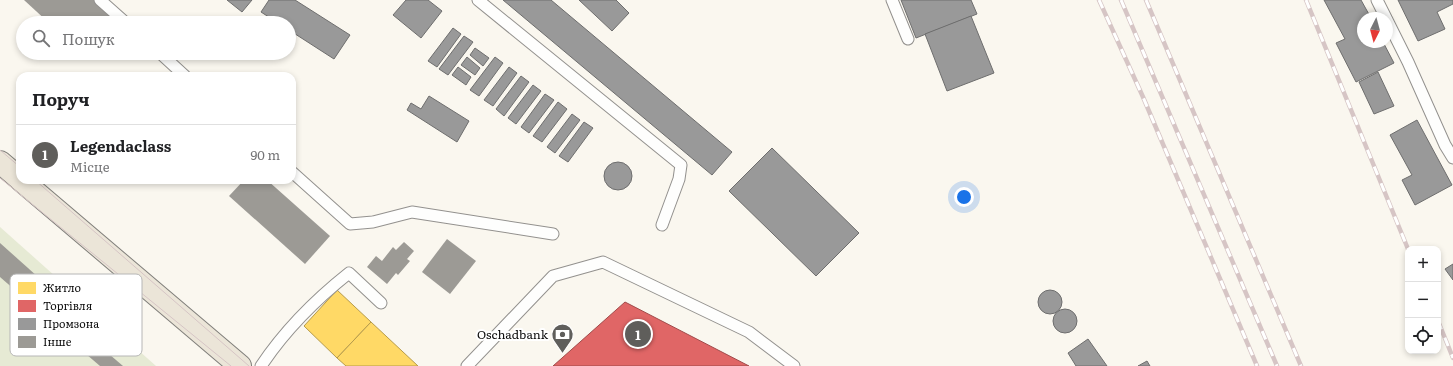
<!DOCTYPE html>
<html lang="uk">
<meta charset="utf-8">
<style>
body{margin:0;font-family:Literata,serif;background:#f6f6f6;color:#202124}
.controls{position:absolute;right:12px;bottom:12px;display:grid;overflow:hidden;border-radius:8px;box-shadow:0 2px 6px #0003}
.controls button{width:36px;height:36px;display:grid;place-items:center;padding:0;border:0;border-bottom:1px solid #e0e0e0;background:#fff;color:#202124;font:20px sans-serif}
.compass{position:absolute;left:1357px;top:12px;width:36px;height:36px;border-radius:50%;background:#fff;box-shadow:0 2px 6px #0003;rotate:186deg}
.you{position:absolute;left:964px;top:197px;width:14px;height:14px;margin:-10px;border:3px solid #fff;border-radius:50%;background:#1a73e8;box-shadow:0 0 0 6px #1a73e833}
.badge{display:grid;place-items:center;width:26px;height:26px;border-radius:50%;background:#5f5e5b;color:#fff;font-size:13px;font-weight:700}
.pin{position:absolute;translate:-50% -50%;border:2px solid #fff;box-shadow:0 1px 4px #0006}
.list{margin:0;padding:0;list-style:none}
h2{display:flex;justify-content:space-between;align-items:center;height:52px;margin:0;padding:0 16px;font-size:17px}
h2 small{font-size:13px;font-weight:400;color:#757577}
.list li{display:grid;grid-template-columns:26px 1fr auto;gap:12px;align-items:center;box-sizing:border-box;height:60px;padding:0 16px;border-top:1px solid #e0e0e0}
.list b{display:block;font-size:15px;white-space:nowrap}
.list p{margin:0;font-size:13px;white-space:nowrap;color:#757577}
.list em{font-size:13px;font-style:normal;color:#757577}
.icon{flex:none;width:22px;height:22px;fill:none;stroke:currentColor;stroke-width:2;stroke-linecap:round;stroke-linejoin:round}
.map{position:relative;flex:none;width:1453px;height:366px;overflow:hidden}
.search{position:absolute;background:#fff;box-shadow:0 2px 6px #0003;left:16px;top:16px;width:280px;height:44px;display:flex;align-items:center;gap:10px;box-sizing:border-box;padding:0 14px;border-radius:22px;color:#757577;font-size:15px}
.panel{position:absolute;background:#fff;box-shadow:0 2px 6px #0003;left:16px;top:72px;width:280px;height:112px;border-radius:12px}
.map>svg:first-child{display:block}
</style>
<div class="map">
<svg width="1453" height="366" viewBox="0 0 1453 366">
<rect width="100%" height="100%" fill="#faf7ef"/>
<!-- cemetery -->
<path fill="#e6ead4" d="M0,227L156,366H0Z"/>
<!-- homes -->
<g fill="#ffd966" stroke="#b69b4b">
<path d="M337,290L371,322L337,358L304,326Z"/>
<path d="M371,322L418,366H346L337,358Z"/>
</g>
<!-- shops -->
<path fill="#e06666" stroke="#a04b4b" d="M625,302L749,366H553Z"/>
<!-- industry -->
<g fill="#999" stroke="#6e6e6e">
<path d="M227,0H252L242,12Z"/>
<path d="M269,0H295L350,35L334,59L289,30V23H278L261,12Z"/>
<path d="M406,0H428L442,11L421,38L393,15Z"/>
<path d="M503,0H551L732,152L712,175Z"/>
<path d="M579,0H616L629,13L612,31Z"/>
<path d="M901,0H971L977,14L916,38Z"/>
<path d="M1324,0H1361L1371,18H1363V42H1383L1394,63L1356,82L1336,43L1345,39Z"/>
<path d="M1398,0H1453V4L1437,12L1445,29L1418,41Z"/>
<path d="M971,16L994,73L947,91L925,34Z"/>
<path d="M453,28L461,34L437,67L428,61Z"/>
<path d="M464,36L473,42L448,75L439,69Z"/>
<path d="M475,48L489,58L483,66L470,55Z"/>
<path d="M467,57L480,68L475,75L461,65Z"/>
<path d="M495,57L503,63L479,96L470,90Z"/>
<path d="M458,67L471,77L466,85L452,75Z"/>
<path d="M509,67L517,73L493,106L484,100Z"/>
<path d="M1378,72L1394,106L1374,114L1359,82Z"/>
<path d="M521,76L529,82L504,116L496,109Z"/>
<path d="M533,85L541,91L516,124L508,118Z"/>
<path d="M545,94L554,100L529,133L521,127Z"/>
<path d="M429,96L469,121L457,142L407,110L411,103L421,109Z"/>
<path d="M558,102L567,109L542,142L533,136Z"/>
<path d="M572,114L580,120L555,153L547,147Z"/>
<path d="M1417,120L1452,185L1415,205L1402,180L1412,175L1390,135Z"/>
<path d="M584,122L593,128L568,162L559,156Z"/>
<path d="M772,148L859,233L816,276L729,191Z"/>
<circle cx="618" cy="176" r="14"/>
<path d="M1453,264V280L1445,269Z"/>
<circle cx="1050" cy="302" r="12"/>
<circle cx="1065" cy="321" r="12"/>
<path d="M1088,339L1107,366H1076L1068,353Z"/>
<path d="M1147,361L1150,366H1138Z"/>
</g>
<!-- building -->
<g fill="#9c9a95">
<path d="M24,0H94L115,20L112,23H49Z"/>
<path d="M244,180H267L330,236L305,264L229,196Z"/>
<path d="M447,239L476,261L450,294L422,272Z"/>
<path d="M404,242L414,251L407,259L410,261L398,275L396,273L387,284L367,267L376,256L382,261L393,247L396,250Z"/>
<path d="M0,243L47,285L31,304L0,277Z"/>
<path d="M47,301L123,366H100L37,312Z"/>
</g>
<g fill="none" stroke-linecap="round" stroke-linejoin="round">
<defs>
<g id="service">
<path d="M100,0L126,23"/>
<path d="M478,0L681,165L679,179L662,225"/>
<path d="M892,0L908,39"/>
<path d="M1377,0L1386,18"/>
<path d="M1387,20L1408,62L1445,145L1453,158"/>
<path d="M160,53L185,76"/>
<path d="M292,172L350,224L373,222L412,212L553,234"/>
<path d="M261,366C285,330 315,300 349,273L381,303"/>
<path d="M467,366L553,276L603,262L749,332L794,366"/>
</g>
<g id="primary">
<path d="M0,162L20,179"/>
<path d="M21,180L240,366"/>
</g>
</defs>
<!-- service casing -->
<use href="#service" stroke="#93918e" stroke-width="13"/>
<!-- primary casing -->
<use href="#primary" stroke="#807f7b" stroke-width="24"/>
<!-- service -->
<use href="#service" stroke="#fefefd" stroke-width="11"/>
<!-- primary -->
<use href="#primary" stroke="#ebe5d8" stroke-width="22"/>
<!-- tram -->
<g stroke="#d6c5c5" stroke-width="1">
<path d="M0,150L20,167"/>
<path d="M0,178L231,366"/>
<path d="M35,180L249,366"/>
</g>
<defs>
<g id="rail">
<path d="M1099,0L1143,97L1257,366"/>
<path d="M1121,0L1277,366"/>
<path d="M1146,0L1301,366"/>
<path d="M1306,0L1408,249"/>
<path d="M1438,321L1453,358"/>
</g>
</defs>
<!-- rail casing -->
<use href="#rail" stroke="#d6c5c5" stroke-width="4.5"/>
<!-- rail -->
<use href="#rail" stroke="#fff" stroke-width="3" stroke-dasharray="9" stroke-linecap="butt"/>
</g>
<!-- icons -->
<defs>
<symbol id="bank-pin" viewBox="-11 -11 22 30"><path d="M0 17L-7.5 6A9.5 9.5 0 1 1 7.5 6Z" fill="#5f5e5b" stroke="#fff"/><path d="M-6-4H6V4H-6ZM0-2.3a2.3 2.3 0 1 0 0 4.6a2.3 2.3 0 1 0 0-4.6Z" fill="#fff"/></symbol>
</defs>
<g fill-rule="evenodd">
<use href="#bank-pin" x="550" y="322" width="25" height="34"/>
</g>
<g text-anchor="middle" dominant-baseline="central" stroke-width="4" stroke-linejoin="round" paint-order="stroke">
<!-- poi labels -->
<g font-size="12" fill="#0b0b0b" stroke="#fff" text-anchor="end">
<text x="548" y="334">Oschadbank</text>
</g>
</g>
<!-- legend -->
<rect x="10" y="274" width="132" height="82" rx="6" fill="#fff" stroke="#b6b6b6" stroke-width="1"/>
<rect x="18" y="282" width="18" height="12" fill="#ffd966"/>
<rect x="18" y="300" width="18" height="12" fill="#e06666"/>
<rect x="18" y="318" width="18" height="12" fill="#999"/>
<rect x="18" y="336" width="18" height="12" fill="#9c9a95"/>
<g font-size="11" fill="#0b0b0b">
<text x="43" y="292">Житло</text>
<text x="43" y="310">Торгівля</text>
<text x="43" y="328">Промзона</text>
<text x="43" y="346">Інше</text>
</g>
</svg>
<div class="controls">
<button>+</button>
<button>−</button>
<button><svg class="icon" aria-label="locate" viewBox="0 0 24 24"><circle cx="12" cy="12" r="6"/><path d="M12 2v4M12 18v4M2 12h4M18 12h4"/></svg></button>
</div>
<svg class="compass" viewBox="-18 -18 36 36"><path d="M0-13l5 13h-10z" fill="#e53935"/><path d="M0 13l5-13h-10z" fill="#757577"/></svg>
<div class="you"></div>
<div class="pin badge" style="left:638px;top:334px">1</div>
<div class="search"><svg class="icon" aria-label="search" viewBox="0 0 24 24"><circle cx="10" cy="10" r="6"/><path d="M15 15l6 6"/></svg>Пошук</div>
<section class="panel">
<h2>Поруч<small></small></h2>
<ul class="list">
<li><span class="badge">1</span><div><b>Legendaclass</b><p>Місце</p></div><em>90 m</em></li>
</ul>
</section>
</div>
